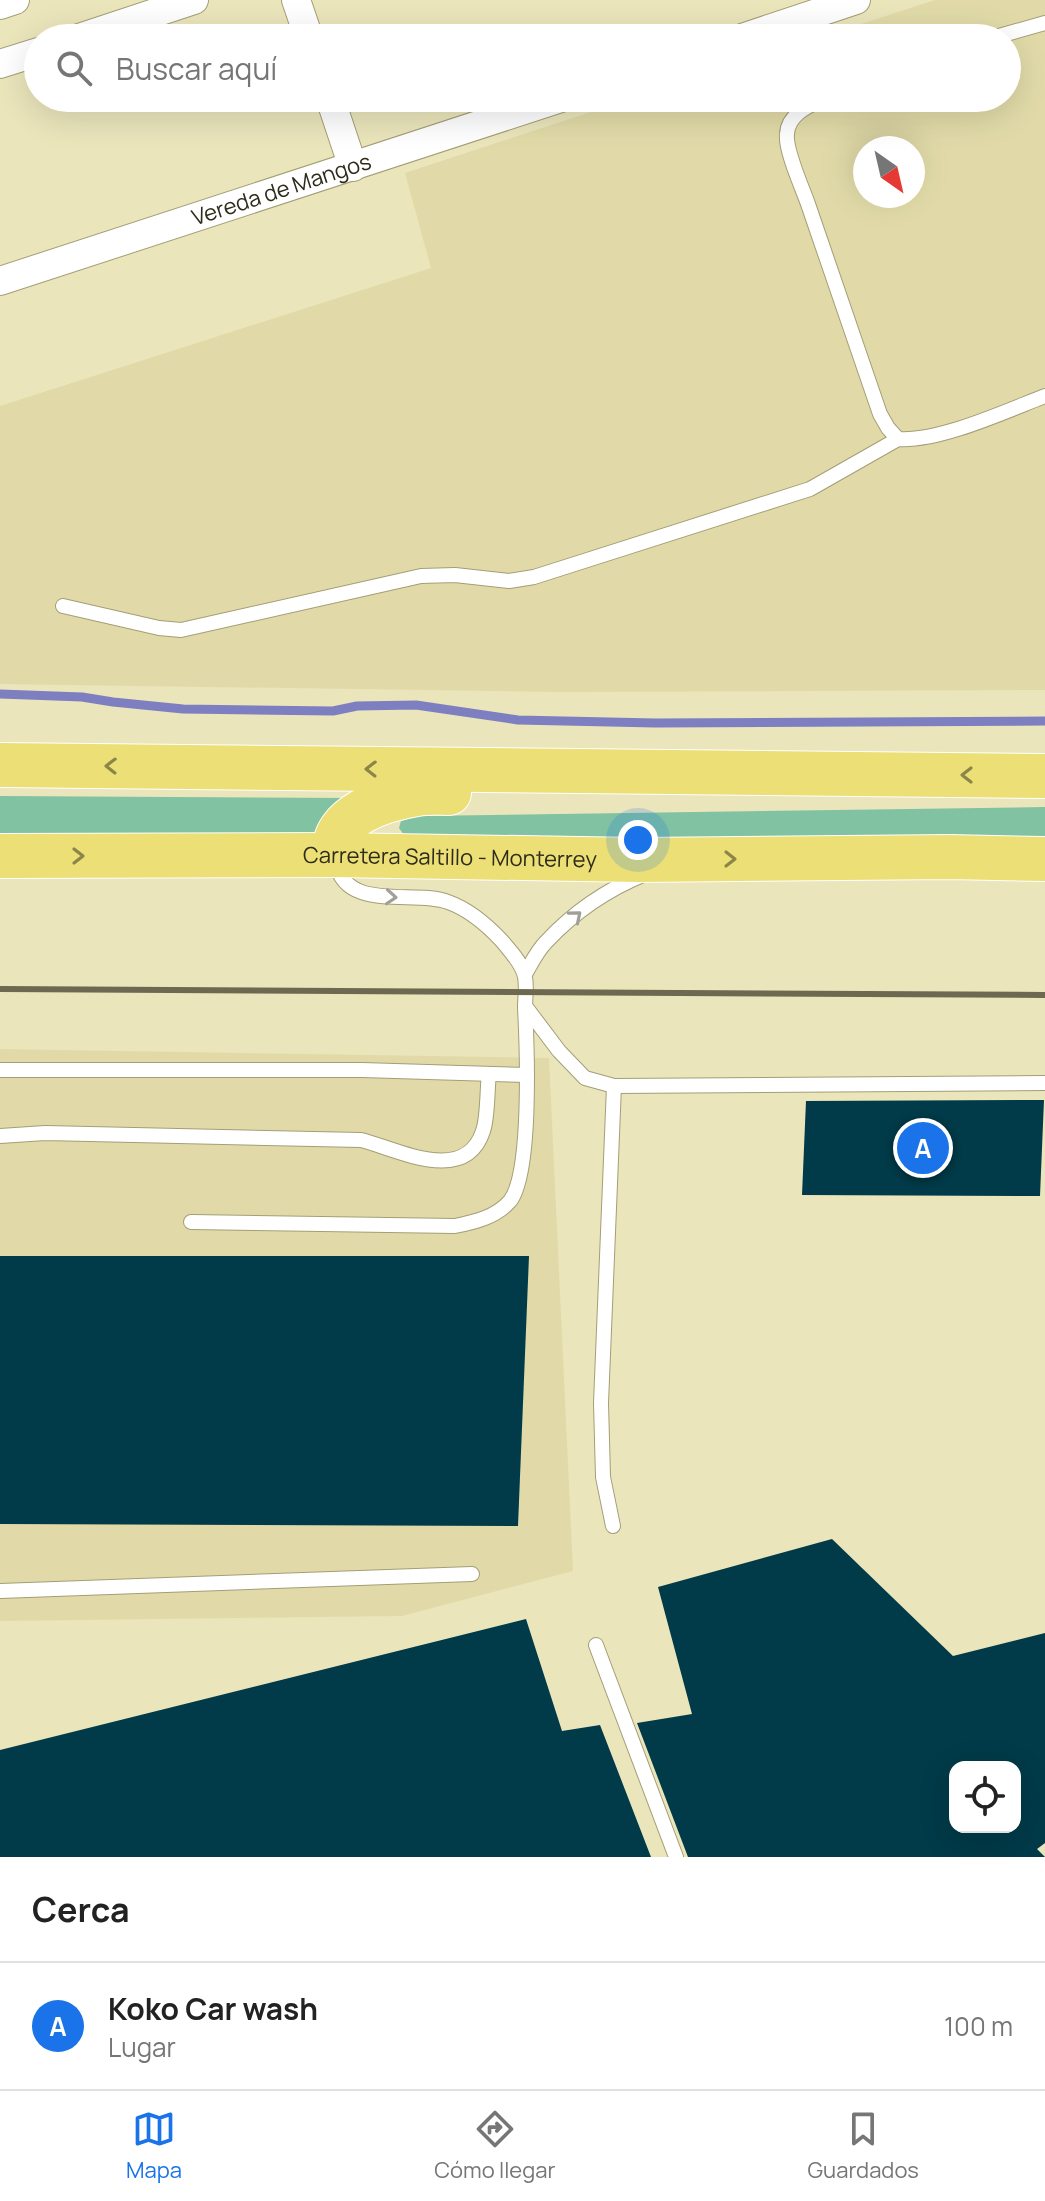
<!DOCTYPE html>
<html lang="es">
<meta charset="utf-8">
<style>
body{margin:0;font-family:Manrope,sans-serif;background:#f2f2f2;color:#222}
.controls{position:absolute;right:24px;bottom:24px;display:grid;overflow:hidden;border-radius:16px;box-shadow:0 8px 32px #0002}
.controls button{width:72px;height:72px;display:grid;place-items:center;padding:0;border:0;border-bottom:2px solid #e0e0e0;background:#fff;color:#222;font:40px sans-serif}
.compass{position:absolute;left:853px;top:136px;width:72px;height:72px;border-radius:50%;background:#fff;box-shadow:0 8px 32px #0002;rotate:146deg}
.you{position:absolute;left:638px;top:840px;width:28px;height:28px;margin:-20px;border:6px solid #fff;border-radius:50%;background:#1a73e8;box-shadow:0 0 0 12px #1a73e833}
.badge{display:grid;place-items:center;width:52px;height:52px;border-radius:50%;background:#1a73e8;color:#fff;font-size:26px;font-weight:700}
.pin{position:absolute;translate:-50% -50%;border:4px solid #fff;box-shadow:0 2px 8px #0006}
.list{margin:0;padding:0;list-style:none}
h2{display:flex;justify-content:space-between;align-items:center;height:104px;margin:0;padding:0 32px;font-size:34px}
h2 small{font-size:26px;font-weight:400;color:#767676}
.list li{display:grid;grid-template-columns:52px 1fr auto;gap:24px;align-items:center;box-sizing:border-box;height:128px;padding:0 32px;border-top:2px solid #e0e0e0}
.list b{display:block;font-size:30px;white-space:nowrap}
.list p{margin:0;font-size:26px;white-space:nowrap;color:#767676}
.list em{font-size:26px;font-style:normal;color:#767676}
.icon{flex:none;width:44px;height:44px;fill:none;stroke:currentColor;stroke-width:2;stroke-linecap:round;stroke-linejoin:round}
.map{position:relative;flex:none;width:1045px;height:1857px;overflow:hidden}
.search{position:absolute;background:#fff;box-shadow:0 8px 32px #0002;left:24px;right:24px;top:24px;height:88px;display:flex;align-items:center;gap:20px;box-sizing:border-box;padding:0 28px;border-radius:44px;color:#767676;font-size:30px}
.sheet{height:232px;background:#fff}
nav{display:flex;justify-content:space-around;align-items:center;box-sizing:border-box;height:112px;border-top:2px solid #e0e0e0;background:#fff;font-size:22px;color:#767676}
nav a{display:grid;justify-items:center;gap:4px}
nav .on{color:#1a73e8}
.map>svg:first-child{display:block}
</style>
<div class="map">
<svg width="1045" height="1857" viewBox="0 0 1045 1857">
<rect width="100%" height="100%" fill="#eae5bb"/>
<!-- built -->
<g fill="#e1daa8" fill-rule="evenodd">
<path d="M935,0H1045V690L562,692L0,684V406L431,268L405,173L634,98H1007V38H818ZM865,148H913V196H865Z"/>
<path d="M0,1049L549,1058L573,1571L402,1616L0,1621Z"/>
</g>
<!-- green -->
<g fill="#80c2a1">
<path d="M0,796L348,798C327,807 323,813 315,834L0,833Z"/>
<path d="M1045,807V836L1035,837L419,840L404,835L399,828L401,821L420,816Z"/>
</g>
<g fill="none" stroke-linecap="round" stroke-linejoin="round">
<!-- stream -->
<path stroke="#7d7fc1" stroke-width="9" d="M0,694L82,697L113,702L183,709L333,711L357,706L416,705L518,720L655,723L1045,721"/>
</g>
<!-- building -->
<g fill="#013a48" fill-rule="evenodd">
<path d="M1044,1100L1040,1196L802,1195L806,1101Z"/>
<path d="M0,1256H529L518,1526L0,1524Z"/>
<path d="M832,1539L953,1656L1045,1633V1843L1037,1849L1045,1857H688L637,1723L692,1714L658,1587ZM955,1767H1015V1827H955Z"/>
<path d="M526,1619L562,1731L600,1725L651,1857H0V1750Z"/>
</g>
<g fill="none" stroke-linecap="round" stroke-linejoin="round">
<defs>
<g id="service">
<path d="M992,38L1045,23"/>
<path d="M825,98C810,105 788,114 787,134C785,150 802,187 808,204C832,274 856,344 880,414L888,428L898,439C939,442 1006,411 1045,396"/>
<path d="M63,606L159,628L181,630L421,576L455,575L509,581L534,577L810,489L898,439"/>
<path d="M525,974C531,964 537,951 546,942C573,913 608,889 645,874"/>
<path d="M525,1006L559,1051L585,1078L614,1086L1045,1083"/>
<path d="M0,1070H362L527,1075"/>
<path d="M0,1136L45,1133L361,1140C397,1149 465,1186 483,1131C488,1117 487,1089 489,1074"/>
<path d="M191,1222L455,1226C475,1222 496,1217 510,1201C532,1173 527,1046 525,1008C525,998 527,987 525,977C523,964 510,951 502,941C488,926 468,909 448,902C415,889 345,913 336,862"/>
<path d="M613,1526L603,1477L601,1403L614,1086"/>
<path d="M0,1591L472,1574"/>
<path d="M596,1645L676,1857"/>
</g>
<g id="minor">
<path d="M296,0L309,38"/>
<path d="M0,5L15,0"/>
<path d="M79,38L194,0"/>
<path d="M742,38L856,0"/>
<path d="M0,64L38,52"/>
<path d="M330,98L353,167"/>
<path id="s1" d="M0,281L561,98"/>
</g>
<g id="primary">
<path d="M0,765L1045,776"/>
<path d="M335,855C330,815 385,799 417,794C427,792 438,793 449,793"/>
<path id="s2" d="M0,856L335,855L639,860L949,857L1045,859"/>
</g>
</defs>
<!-- service casing -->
<use href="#service" stroke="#a49e76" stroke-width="16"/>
<!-- minor casing -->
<use href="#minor" stroke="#a49e76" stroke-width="30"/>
<!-- primary casing -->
<use href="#primary" stroke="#fff" stroke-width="46"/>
<!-- service -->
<use href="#service" stroke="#fff" stroke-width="14"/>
<!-- minor -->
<use href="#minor" stroke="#fff" stroke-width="28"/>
<!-- primary -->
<use href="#primary" stroke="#ecdf75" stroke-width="44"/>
<!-- rail -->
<path stroke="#6c6950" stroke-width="6" d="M0,989L1045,995"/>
</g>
<!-- one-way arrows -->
<defs><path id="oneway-chevron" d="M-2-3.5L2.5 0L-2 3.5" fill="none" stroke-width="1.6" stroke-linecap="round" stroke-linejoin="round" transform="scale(2)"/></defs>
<g stroke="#8c8548">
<use href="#oneway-chevron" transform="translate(111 766) rotate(-179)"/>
<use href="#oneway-chevron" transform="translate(371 769) rotate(-179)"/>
<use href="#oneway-chevron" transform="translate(967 775) rotate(-180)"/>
<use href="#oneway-chevron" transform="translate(78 856)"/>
<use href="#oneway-chevron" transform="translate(730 859)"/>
</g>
<g stroke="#a0a098">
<use href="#oneway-chevron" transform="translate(391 897) rotate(4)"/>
<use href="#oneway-chevron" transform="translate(576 916) rotate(-40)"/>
</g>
<g text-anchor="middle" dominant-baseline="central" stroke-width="8" stroke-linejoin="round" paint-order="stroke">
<!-- street labels -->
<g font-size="22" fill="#2d2b1b" stroke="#eae5bb">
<text stroke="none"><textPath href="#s1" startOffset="296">Vereda de Mangos</textPath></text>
<text stroke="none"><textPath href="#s2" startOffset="450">Carretera Saltillo - Monterrey</textPath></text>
</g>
</g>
</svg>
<div class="controls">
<button><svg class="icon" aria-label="locate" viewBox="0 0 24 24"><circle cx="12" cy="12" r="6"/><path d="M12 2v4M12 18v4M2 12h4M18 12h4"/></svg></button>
</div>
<svg class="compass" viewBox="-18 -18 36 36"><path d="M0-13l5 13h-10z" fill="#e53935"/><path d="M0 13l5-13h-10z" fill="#767676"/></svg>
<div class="you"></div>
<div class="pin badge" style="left:923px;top:1148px">A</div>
<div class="search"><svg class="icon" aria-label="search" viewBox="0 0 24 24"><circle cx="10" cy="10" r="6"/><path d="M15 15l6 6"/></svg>Buscar aquí</div>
</div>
<section class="sheet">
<h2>Cerca<small></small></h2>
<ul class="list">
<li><span class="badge">A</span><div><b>Koko Car wash</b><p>Lugar</p></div><em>100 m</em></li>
</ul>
</section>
<nav>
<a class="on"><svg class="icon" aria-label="map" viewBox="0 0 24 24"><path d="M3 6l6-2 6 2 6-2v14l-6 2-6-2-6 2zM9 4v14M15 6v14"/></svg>Mapa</a>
<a><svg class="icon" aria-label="directions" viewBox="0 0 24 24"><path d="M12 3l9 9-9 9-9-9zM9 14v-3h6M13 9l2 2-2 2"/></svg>Cómo llegar</a>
<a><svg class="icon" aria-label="saved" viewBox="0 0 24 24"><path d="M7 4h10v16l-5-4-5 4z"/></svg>Guardados</a>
</nav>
